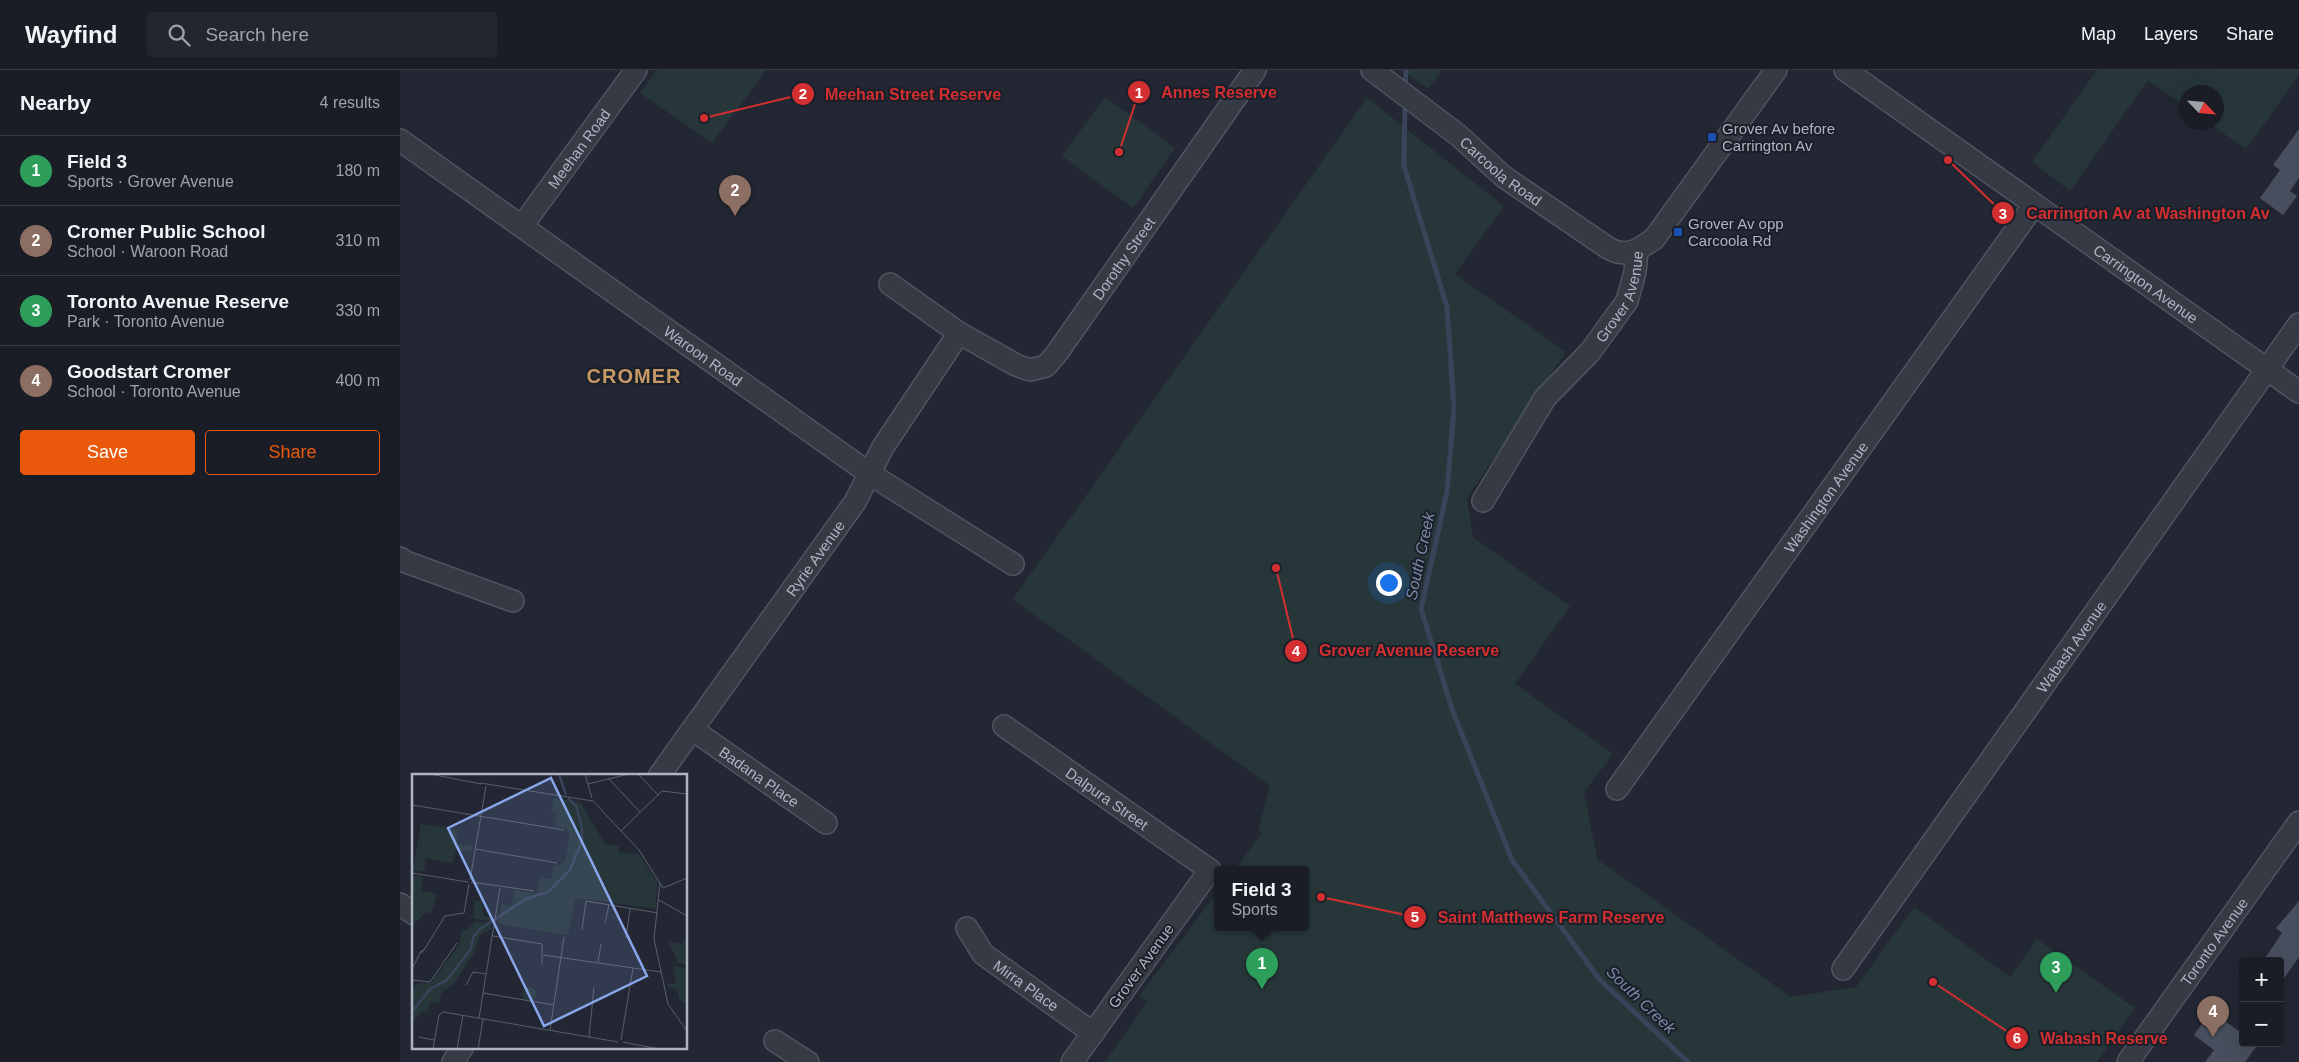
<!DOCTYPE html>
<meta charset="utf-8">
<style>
body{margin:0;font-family:Helvetica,sans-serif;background:#23262e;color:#f1f3f6}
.controls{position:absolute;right:15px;bottom:15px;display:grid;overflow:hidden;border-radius:5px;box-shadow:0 5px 20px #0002}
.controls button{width:45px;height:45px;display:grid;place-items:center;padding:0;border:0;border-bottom:1px solid #383b43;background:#1a1d26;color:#f1f3f6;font:25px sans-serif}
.compass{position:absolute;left:1779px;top:15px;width:45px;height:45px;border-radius:50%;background:#1a1d26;box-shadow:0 5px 20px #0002;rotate:116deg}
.you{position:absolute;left:988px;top:512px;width:18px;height:18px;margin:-12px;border:4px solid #fff;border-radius:50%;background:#1a73e8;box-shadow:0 0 0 8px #1a73e833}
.badge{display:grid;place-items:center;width:32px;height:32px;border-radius:50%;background:#ea580c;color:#fff;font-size:16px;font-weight:700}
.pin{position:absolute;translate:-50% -41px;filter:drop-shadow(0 1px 2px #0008)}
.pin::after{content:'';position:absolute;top:26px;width:18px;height:15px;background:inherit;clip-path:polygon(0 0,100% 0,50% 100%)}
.popup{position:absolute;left:814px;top:796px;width:95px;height:65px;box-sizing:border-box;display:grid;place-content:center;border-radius:5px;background:#1a1d26;filter:drop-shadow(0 1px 4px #0005);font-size:16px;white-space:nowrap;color:#9fa2a7}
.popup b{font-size:19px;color:#f1f3f6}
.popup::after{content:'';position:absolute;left:50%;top:100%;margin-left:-10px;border:10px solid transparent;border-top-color:#1a1d26}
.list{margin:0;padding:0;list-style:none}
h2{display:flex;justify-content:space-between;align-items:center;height:65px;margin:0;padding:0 20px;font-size:21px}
h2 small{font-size:16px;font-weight:400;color:#9fa2a7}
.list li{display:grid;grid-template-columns:32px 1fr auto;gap:15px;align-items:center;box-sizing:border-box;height:70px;padding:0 20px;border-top:1px solid #383b43}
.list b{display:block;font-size:19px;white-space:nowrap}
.list p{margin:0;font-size:16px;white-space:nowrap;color:#9fa2a7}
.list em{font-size:16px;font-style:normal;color:#9fa2a7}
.actions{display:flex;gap:10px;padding:15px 20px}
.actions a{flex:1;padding:11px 0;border:1px solid #ea580c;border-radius:5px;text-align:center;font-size:18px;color:#ea580c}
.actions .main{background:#ea580c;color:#fff}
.icon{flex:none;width:28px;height:28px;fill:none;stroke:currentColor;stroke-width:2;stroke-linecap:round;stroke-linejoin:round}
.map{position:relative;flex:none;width:1899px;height:992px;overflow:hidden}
header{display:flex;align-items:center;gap:30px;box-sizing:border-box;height:70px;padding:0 25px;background:#1a1d26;border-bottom:1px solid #383b43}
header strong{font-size:24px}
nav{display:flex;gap:28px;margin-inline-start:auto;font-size:18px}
.search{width:350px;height:45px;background:#23262e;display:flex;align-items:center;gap:12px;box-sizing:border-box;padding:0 18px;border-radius:5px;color:#9fa2a7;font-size:19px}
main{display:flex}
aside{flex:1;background:#1a1d26}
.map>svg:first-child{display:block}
</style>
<header>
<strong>Wayfind</strong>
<div class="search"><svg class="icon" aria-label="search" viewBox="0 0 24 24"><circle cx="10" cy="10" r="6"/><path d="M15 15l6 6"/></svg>Search here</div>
<nav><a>Map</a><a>Layers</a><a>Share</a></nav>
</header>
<main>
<aside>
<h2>Nearby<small>4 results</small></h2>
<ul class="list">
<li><span class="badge" style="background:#2e9e5b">1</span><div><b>Field 3</b><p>Sports · Grover Avenue</p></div><em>180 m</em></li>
<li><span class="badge" style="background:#8d6e63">2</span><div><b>Cromer Public School</b><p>School · Waroon Road</p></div><em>310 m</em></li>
<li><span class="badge" style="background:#2e9e5b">3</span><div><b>Toronto Avenue Reserve</b><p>Park · Toronto Avenue</p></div><em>330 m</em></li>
<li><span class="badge" style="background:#8d6e63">4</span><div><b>Goodstart Cromer</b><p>School · Toronto Avenue</p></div><em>400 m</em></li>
</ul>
<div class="actions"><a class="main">Save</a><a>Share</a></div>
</aside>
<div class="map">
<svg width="1899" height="992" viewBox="0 0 1899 992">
<rect width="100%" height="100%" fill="#222733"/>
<!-- green -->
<g fill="#273739">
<path d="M257,0H366L312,73L240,23Z"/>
<path d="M1002,0H1042L1028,19Z"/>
<path d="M1697,0H1899V5L1846,79L1809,53L1816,52V22H1786V37L1748,10L1670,121L1632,92Z"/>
<path d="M705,27L775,78L733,138L662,86Z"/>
<path d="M967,28L1104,136L1055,204L1166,282L1067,428L1073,467L1170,536L1115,614L1213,684L1184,722L1197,789L1391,927L1456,917L1514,837L1610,907L1637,869L1735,938L1697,992H705L747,932L739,926L818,821V858H906V800H834L862,763L858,760L870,716L613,529Z"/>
</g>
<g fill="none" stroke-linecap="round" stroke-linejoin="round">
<!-- stream -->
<g stroke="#39445b" stroke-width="5">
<path d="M1005,17L1006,0"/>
<path d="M1005,33L1004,96L1047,237L1054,338L1047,422L1021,539L1052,639L1112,790L1200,910L1288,992"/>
</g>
</g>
<!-- building -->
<g fill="#484e5d">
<path d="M1899,59V108L1890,121L1897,126L1883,145L1860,128L1880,100L1873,95Z"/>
<path d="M1899,831V887L1880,914V891H1863L1882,863L1876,858Z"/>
<path d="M1811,941L1843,964V973H1859L1845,992H1805L1814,980L1794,965Z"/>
</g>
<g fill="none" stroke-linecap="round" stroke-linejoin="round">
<defs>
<g id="minor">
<path id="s1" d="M972,0L1058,65L1104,107L1208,178L1217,182L1226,183L1237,180L1254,169L1376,0"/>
<path id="s2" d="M1445,0L1899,322"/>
<path id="s3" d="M0,70L470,404L613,494"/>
<path id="s4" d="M122,156L236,0"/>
<path id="s5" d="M490,214L559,263L616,295L630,300L646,296L657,283L855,0"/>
<path id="s6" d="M1083,431L1145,328L1190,282L1227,231L1235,202L1237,180"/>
<path d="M0,488L6,492L113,531"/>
<path id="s7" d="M604,656L810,800L672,992"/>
<path id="s8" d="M293,660L426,753"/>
<path id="s9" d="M259,706L455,432L483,377L559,263"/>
<path id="s10" d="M1217,719L1634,135"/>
<path d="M0,834L14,844"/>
<path id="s11" d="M567,858L583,884L693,963"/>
<path id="s12" d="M1443,899L1899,254"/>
<path d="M375,971L408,992"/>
<path d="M53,992L62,978"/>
<path id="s13" d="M1728,992L1899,752"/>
</g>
</defs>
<!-- minor casing -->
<use href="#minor" stroke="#4f545f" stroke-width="24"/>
<!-- minor -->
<use href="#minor" stroke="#353a44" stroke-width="21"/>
</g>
<!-- markers -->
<g fill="#1a4fb4" stroke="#1a1f29" stroke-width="2">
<rect x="1307" y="62" width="10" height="10" rx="2.5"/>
<rect x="1273" y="157" width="10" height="10" rx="2.5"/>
</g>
<g text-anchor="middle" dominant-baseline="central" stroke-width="4" stroke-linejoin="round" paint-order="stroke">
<!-- poi labels -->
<g font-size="15" fill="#afb4c1" stroke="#1a1f29" text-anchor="start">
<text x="1322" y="58">Grover Av before<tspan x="1322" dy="17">Carrington Av</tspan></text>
<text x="1288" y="153">Grover Av opp<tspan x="1288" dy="17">Carcoola Rd</tspan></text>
</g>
<!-- street labels -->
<g font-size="15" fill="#afb4c1" stroke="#1a1f29">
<text stroke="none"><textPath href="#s4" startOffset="96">Meehan Road</textPath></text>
<text stroke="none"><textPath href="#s1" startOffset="164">Carcoola Road</textPath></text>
<text stroke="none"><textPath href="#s5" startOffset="314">Dorothy Street</textPath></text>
<text stroke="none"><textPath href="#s2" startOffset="369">Carrington Avenue</textPath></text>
<text stroke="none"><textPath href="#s6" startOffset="249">Grover Avenue</textPath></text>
<text stroke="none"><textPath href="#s3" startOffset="372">Waroon Road</textPath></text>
<text stroke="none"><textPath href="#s10" startOffset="359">Washington Avenue</textPath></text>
<text stroke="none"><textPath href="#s9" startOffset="268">Ryrie Avenue</textPath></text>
<text stroke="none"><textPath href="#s12" startOffset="395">Wabash Avenue</textPath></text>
<text stroke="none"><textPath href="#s8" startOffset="81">Badana Place</textPath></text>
<text stroke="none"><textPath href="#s7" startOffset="126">Dalpura Street</textPath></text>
<text stroke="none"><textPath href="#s13" startOffset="148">Toronto Avenue</textPath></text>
<text transform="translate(741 896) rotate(-54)">Grover Avenue</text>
<text stroke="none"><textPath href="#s11" startOffset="84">Mirra Place</textPath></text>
</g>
<!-- water labels -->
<g font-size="16" font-style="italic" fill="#7a89a7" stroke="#1a1f29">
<text transform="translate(1020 486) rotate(-78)">South Creek</text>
<text transform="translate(1241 930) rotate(44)">South Creek</text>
</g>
<!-- district labels -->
<g font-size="20" font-weight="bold" letter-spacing="1" fill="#c69965" stroke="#1a1f29">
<text x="234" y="306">CROMER</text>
</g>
</g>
<!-- overview -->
<g transform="translate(12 704)">
<rect width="275" height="275" fill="#222733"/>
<path d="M142,24L168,28L193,70L207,72V78L227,81L245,107L244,135L168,124L163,125L156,161L86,150L90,130L100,132L102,116L123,119L126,117L128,103L139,105L142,91L147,92L153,87L158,60L154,54L142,52L145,39L139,38ZM9,50L47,56L44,70L60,72L59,78L44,75L41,89L14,84L12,98L1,96ZM0,101L11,103L9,117L25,120L19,140L13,138L0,153ZM63,126L70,127L71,142L82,144L81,148L61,144ZM64,147L80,150L79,155L68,161L62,179L41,211L30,218L27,229L18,228L15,237L24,240L10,237L0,248V217L4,210L20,208L47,171L50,156H55ZM271,166L275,167V191L266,189L257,168L270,170ZM261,192L275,194V231L267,225L265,215L256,213L255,209L262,210L264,205ZM110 220a7 7 0 1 1 14 0a7 7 0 1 1-14 0Z" fill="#273739"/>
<path fill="none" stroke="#39445b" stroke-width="2.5" d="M147,0L154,21M0,238L18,215L35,206L58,176L62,162L68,155L114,125L136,118L158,96L170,67V54L164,32L156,24"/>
<path fill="none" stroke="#5a5f6c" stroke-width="1" d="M18,0L69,10M173,0L180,24M226,0L246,21M197,5L228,38M68,9L181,27L227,76L251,114M176,10L217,0M0,31L152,56M209,57L250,17L275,20M63,75L145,89M0,99L56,108M58,106L74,12M59,108L122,117M248,109L242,165L256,230L275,257M251,114L275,104M247,126L275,142M193,149L197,131M170,156L174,127L246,139M81,162L130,170V190M214,164L218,135M12,176L33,142L52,139L57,110M131,181L249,198M186,188L189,170M0,195L9,177L12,176L9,179M0,206L18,208L45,169M54,211L61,198L74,200M71,219L142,231M67,244L88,114M138,256L152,163M7,263L22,266M177,263L182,213M209,266L221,194M211,268L247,275M21,275L27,241L31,238L206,268M45,275L51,241M66,275L71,245"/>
<path fill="#8aa6eb" fill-opacity="0.15" stroke="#8aa6eb" stroke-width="2.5" d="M139,4L235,202L132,252L36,54Z"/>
<rect width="275" height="275" fill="none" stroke="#afb4c1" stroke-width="2.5"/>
</g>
<!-- callouts -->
<path fill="none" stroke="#d42f30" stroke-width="2" d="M719 82L739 22M304 48L403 24M1548 90L1603 143M876 498L896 581M921 827L1015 847M1533 912L1617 968"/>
<g fill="#d42f30" stroke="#1a1f29" stroke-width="2">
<circle cx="719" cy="82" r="5"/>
<circle cx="304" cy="48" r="5"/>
<circle cx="1548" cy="90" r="5"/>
<circle cx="876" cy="498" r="5"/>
<circle cx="921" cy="827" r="5"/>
<circle cx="1533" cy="912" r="5"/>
<circle cx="739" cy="22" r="12"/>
<circle cx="403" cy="24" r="12"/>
<circle cx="1603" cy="143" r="12"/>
<circle cx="896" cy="581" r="12"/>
<circle cx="1015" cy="847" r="12"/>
<circle cx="1617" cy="968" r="12"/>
</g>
<g font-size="15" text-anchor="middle" font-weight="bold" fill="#fff">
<text x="739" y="28">1</text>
<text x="403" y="29">2</text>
<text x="1603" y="149">3</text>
<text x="896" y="586">4</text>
<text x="1015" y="852">5</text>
<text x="1617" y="973">6</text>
</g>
<g font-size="16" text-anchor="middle" font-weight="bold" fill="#d42f30" stroke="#1a1f29" stroke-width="4" stroke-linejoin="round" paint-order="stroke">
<text x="819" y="28">Annes Reserve</text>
<text x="513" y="30">Meehan Street Reserve</text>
<text x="1748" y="149">Carrington Av at Washington Av</text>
<text x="1009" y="586">Grover Avenue Reserve</text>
<text x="1151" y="853">Saint Matthews Farm Reserve</text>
<text x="1704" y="974">Wabash Reserve</text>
</g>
</svg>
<div class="controls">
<button>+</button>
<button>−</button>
</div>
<svg class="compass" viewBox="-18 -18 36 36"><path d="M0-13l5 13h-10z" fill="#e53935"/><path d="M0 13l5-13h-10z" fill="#9fa2a7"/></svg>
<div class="you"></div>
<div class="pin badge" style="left:862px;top:919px;background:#2e9e5b">1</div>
<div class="popup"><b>Field 3</b>Sports</div>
<div class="pin badge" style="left:335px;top:146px;background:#8d6e63">2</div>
<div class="pin badge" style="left:1656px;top:923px;background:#2e9e5b">3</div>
<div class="pin badge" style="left:1813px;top:967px;background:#8d6e63">4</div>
</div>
</main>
